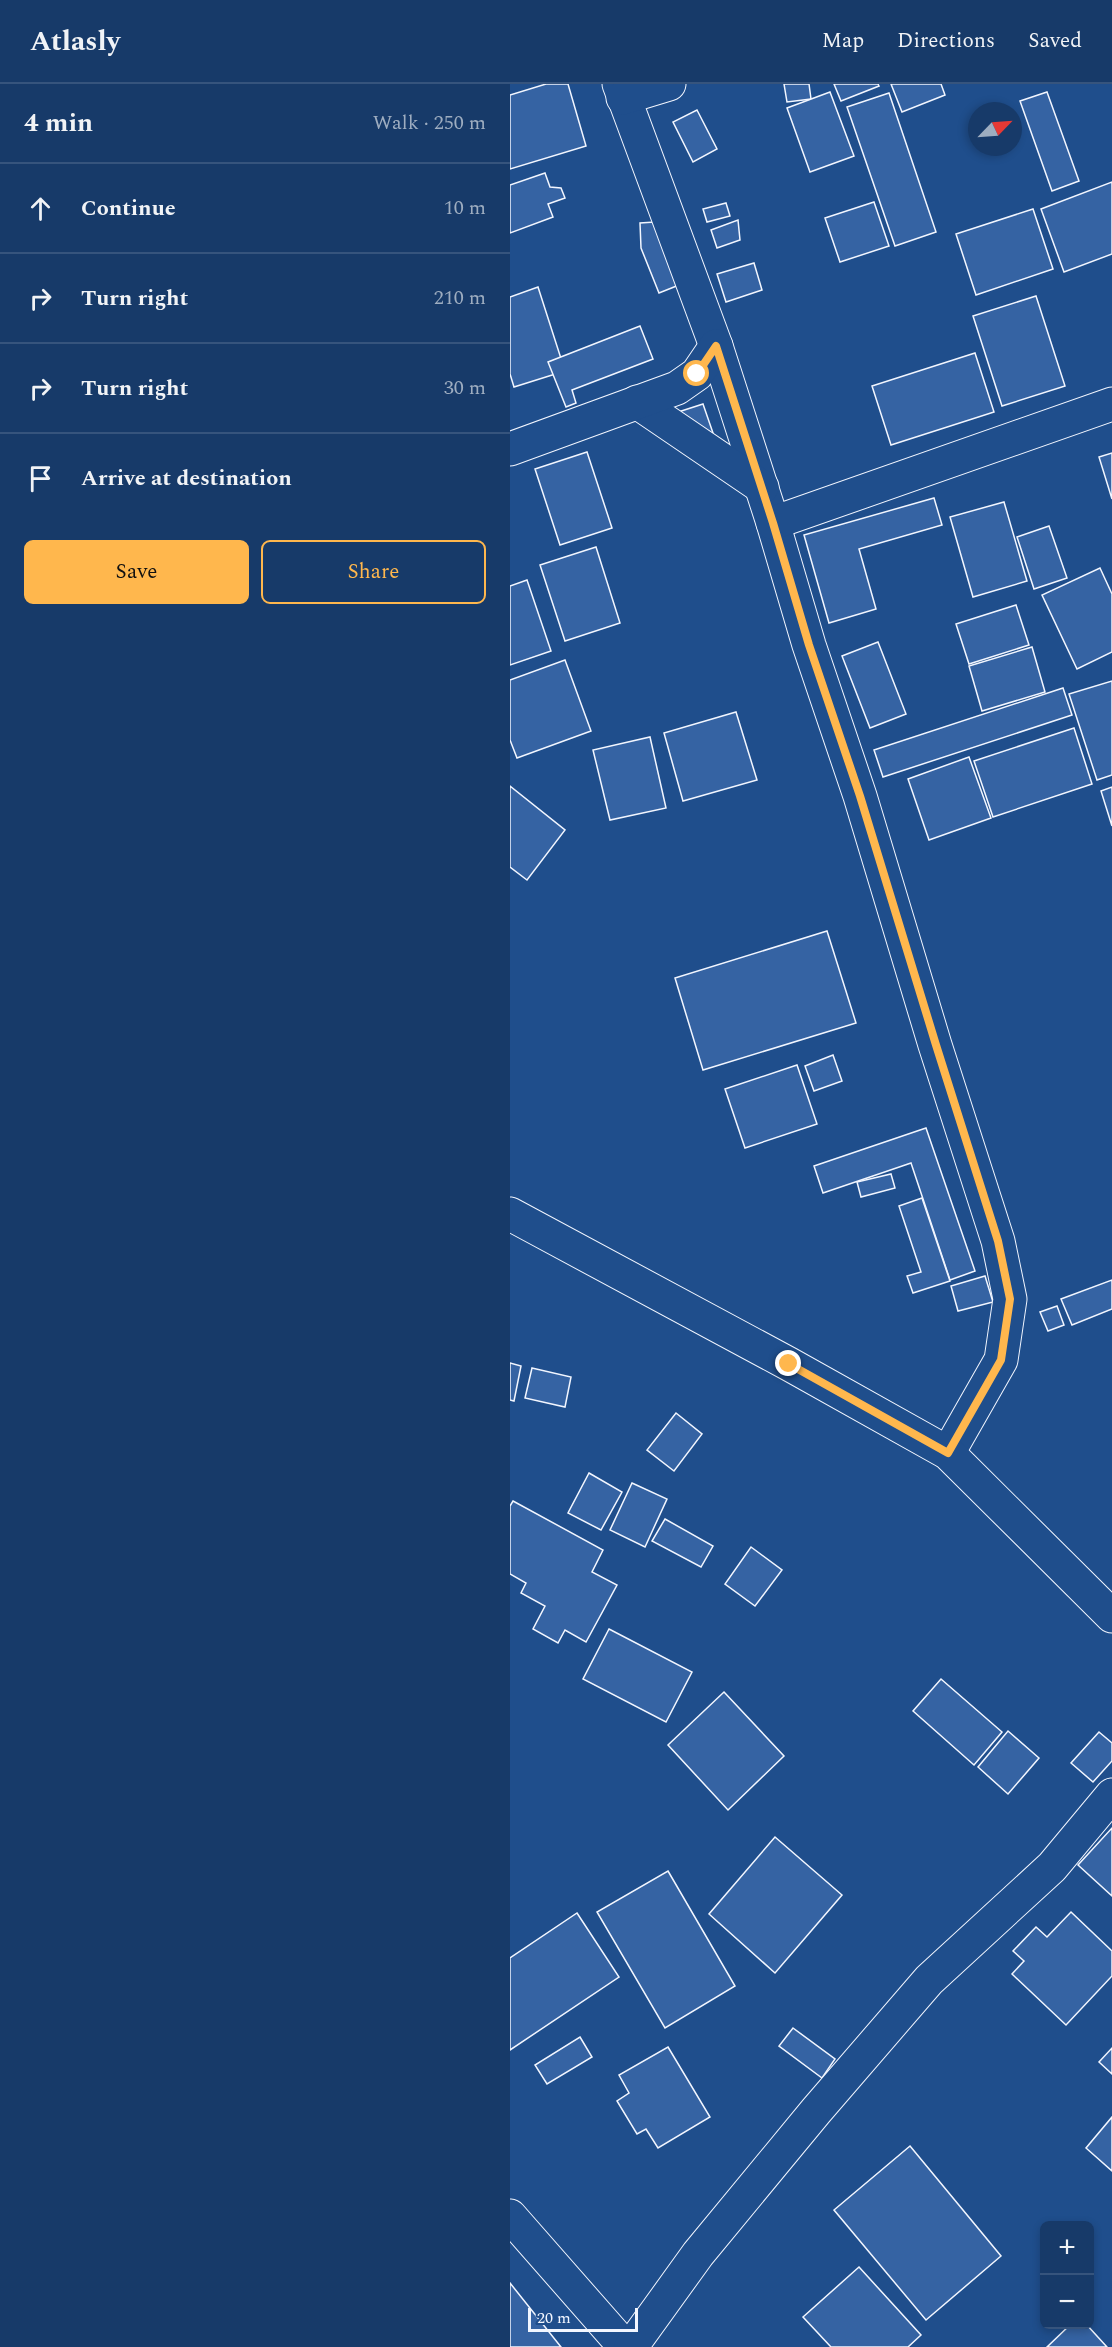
<!DOCTYPE html>
<meta charset="utf-8">
<style>
body{margin:0;font-family:Spectral,serif;background:#20416f;color:#f1f3f6}
.controls{position:absolute;right:18px;bottom:18px;display:grid;overflow:hidden;border-radius:9px;box-shadow:0 3px 9px #0003}
.controls button{width:54px;height:54px;display:grid;place-items:center;padding:0;border:0;border-bottom:2px solid #36547d;background:#173a69;color:#f1f3f6;font:30px sans-serif}
.compass{position:absolute;left:458px;top:18px;width:54px;height:54px;border-radius:50%;background:#173a69;box-shadow:0 3px 9px #0003;rotate:65deg}
.scale{position:absolute;left:18px;bottom:15px;width:110px;box-sizing:border-box;padding-left:6px;border:3px solid #f2f6ff;border-top:0;font-size:16px;line-height:21px;white-space:nowrap;color:#f2f6ff;-webkit-text-stroke:4px #1f4e8c;paint-order:stroke}
.stop{position:absolute;width:18px;height:18px;margin:-14px;border:4px solid #ffb74d;border-radius:50%;background:#fff}
.stop.end{background:#ffb74d;border-color:#fff;box-shadow:0 2px 6px #0008}
.list{margin:0;padding:0;list-style:none}
h2{display:flex;justify-content:space-between;align-items:center;height:78px;margin:0;padding:0 24px;font-size:26px}
h2 small{font-size:20px;font-weight:400;color:#9eadc0}
.list li{display:grid;grid-template-columns:39px 1fr auto;gap:18px;align-items:center;box-sizing:border-box;height:90px;padding:0 24px;border-top:2px solid #36547d}
.list b{display:block;font-size:22px;white-space:nowrap}
.list em{font-size:20px;font-style:normal;color:#9eadc0}
.actions{display:flex;gap:12px;padding:18px 24px}
.actions a{flex:1;padding:14px 0;border:2px solid #ffb74d;border-radius:9px;text-align:center;font-size:21px;color:#ffb74d}
.actions .main{background:#ffb74d;color:#111}
.icon{flex:none;width:33px;height:33px;fill:none;stroke:currentColor;stroke-width:2;stroke-linecap:round;stroke-linejoin:round}
.map{position:relative;flex:none;width:602px;height:2263px;overflow:hidden}
header{display:flex;align-items:center;gap:36px;box-sizing:border-box;height:84px;padding:0 30px;background:#173a69;border-bottom:2px solid #36547d}
header strong{font-size:28px}
nav{display:flex;gap:33px;margin-inline-start:auto;font-size:21px}
main{display:flex}
aside{flex:1;background:#173a69}
.map>svg:first-child{display:block}
</style>
<header>
<strong>Atlasly</strong>
<nav><a>Map</a><a>Directions</a><a>Saved</a></nav>
</header>
<main>
<aside>
<h2>4 min<small>Walk · 250 m</small></h2>
<ul class="list">
<li><svg class="icon" aria-label="ahead" viewBox="0 0 24 24"><path d="M12 20V5M6 11l6-6 6 6"/></svg><div><b>Continue</b></div><em>10 m</em></li>
<li><svg class="icon" aria-label="right" viewBox="0 0 24 24"><path d="M7 20v-9h11M14 6l5 5-5 5"/></svg><div><b>Turn right</b></div><em>210 m</em></li>
<li><svg class="icon" aria-label="right" viewBox="0 0 24 24"><path d="M7 20v-9h11M14 6l5 5-5 5"/></svg><div><b>Turn right</b></div><em>30 m</em></li>
<li><svg class="icon" aria-label="arrive" viewBox="0 0 24 24"><path d="M6 21V4h12l-3 4 3 4H6"/></svg><div><b>Arrive at destination</b></div></li>
</ul>
<div class="actions"><a class="main">Save</a><a>Share</a></div>
</aside>
<div class="map">
<svg width="602" height="2263" viewBox="0 0 602 2263">
<rect width="100%" height="100%" fill="#1f4e8c"/>
<!-- building -->
<g fill="#3563a3" stroke="#f2f6ff" stroke-width="1.5">
<path d="M36,0H58L76,62L0,85V11Z"/>
<path d="M274,0H299L301,15L277,18Z"/>
<path d="M324,0H368L369,2L331,17Z"/>
<path d="M381,0H431L435,11L392,28Z"/>
<path d="M320,8L344,72L300,88L277,24Z"/>
<path d="M537,8L569,97L542,107L510,17Z"/>
<path d="M379,9L426,148L385,162L337,23Z"/>
<path d="M187,26L207,65L183,78L163,38Z"/>
<path d="M35,89L40,103L51,104L55,114L38,120L43,133L0,149V101Z"/>
<path d="M602,98V170L554,188L531,125Z"/>
<path d="M364,118L379,162L330,178L315,134Z"/>
<path d="M216,119L220,132L197,138L193,125Z"/>
<path d="M523,125L543,185L466,211L446,150Z"/>
<path d="M228,136L230,156L207,164L201,146Z"/>
<path d="M145,138L174,199L149,209L131,164L130,139Z"/>
<path d="M244,179L252,206L216,218L207,190Z"/>
<path d="M28,203L55,287L4,303L0,290V213Z"/>
<path d="M526,212L555,302L492,322L463,232Z"/>
<path d="M130,242L143,275L62,306L66,319L56,323L38,278Z"/>
<path d="M465,269L484,328L381,361L362,302Z"/>
<path d="M193,320L203,349L173,360L162,330Z"/>
<path d="M77,368L102,444L50,461L25,385Z"/>
<path d="M602,369V415L589,373Z"/>
<path d="M424,414L432,441L349,465L366,525L319,539L294,451Z"/>
<path d="M494,418L517,497L463,513L440,433Z"/>
<path d="M539,442L557,494L524,505L507,453Z"/>
<path d="M86,463L110,539L55,557L30,481Z"/>
<path d="M590,484L602,510V568L567,585L532,511Z"/>
<path d="M17,496L41,567L0,581V502Z"/>
<path d="M506,521L519,561L459,580L446,540Z"/>
<path d="M368,558L396,630L360,644L332,572Z"/>
<path d="M522,563L535,608L472,627L459,582Z"/>
<path d="M55,576L81,647L7,674L0,656V596Z"/>
<path d="M602,597V691L587,696L559,610Z"/>
<path d="M553,604L562,631L373,693L364,666Z"/>
<path d="M226,628L247,696L173,717L154,649Z"/>
<path d="M564,644L582,700L483,733L464,677Z"/>
<path d="M140,653L156,724L100,736L83,666Z"/>
<path d="M459,673L481,734L419,756L398,695Z"/>
<path d="M0,702L55,746L17,796L0,783Z"/>
<path d="M602,703V742L591,707Z"/>
<path d="M317,847L346,939L193,986L165,894Z"/>
<path d="M323,971L332,997L304,1007L295,982Z"/>
<path d="M287,981L307,1040L235,1064L215,1005Z"/>
<path d="M416,1044L465,1187L440,1196L401,1079L313,1109L304,1082Z"/>
<path d="M381,1090L385,1104L351,1113L347,1098Z"/>
<path d="M412,1114L440,1197L403,1209L397,1192L411,1188L389,1122Z"/>
<path d="M475,1192L483,1218L448,1227L441,1202Z"/>
<path d="M602,1196V1225L562,1241L551,1215Z"/>
<path d="M547,1222L554,1241L538,1247L530,1228Z"/>
<path d="M0,1279L11,1282L4,1317L0,1316Z"/>
<path d="M22,1284L61,1293L55,1323L15,1314Z"/>
<path d="M166,1329L192,1350L164,1387L137,1366Z"/>
<path d="M79,1389L112,1408L91,1446L58,1429Z"/>
<path d="M122,1399L157,1415L135,1463L100,1446Z"/>
<path d="M3,1417L93,1466L82,1488L107,1501L76,1558L55,1546L48,1559L23,1545L35,1522L11,1509L16,1499L0,1490V1422Z"/>
<path d="M155,1435L203,1462L191,1483L142,1457Z"/>
<path d="M241,1463L272,1486L245,1522L215,1500Z"/>
<path d="M99,1545L182,1588L156,1638L73,1595Z"/>
<path d="M431,1595L492,1648L464,1681L403,1627Z"/>
<path d="M214,1608L274,1672L218,1726L158,1661Z"/>
<path d="M498,1647L529,1674L498,1710L468,1683Z"/>
<path d="M589,1648L602,1659V1677L583,1698L561,1679Z"/>
<path d="M602,1744V1812L568,1781Z"/>
<path d="M265,1753L332,1811L265,1889L199,1830Z"/>
<path d="M158,1787L225,1902L155,1944L87,1828Z"/>
<path d="M561,1828L602,1867V1892L556,1941L502,1890L514,1877L503,1867L526,1843L537,1853Z"/>
<path d="M67,1829L109,1893L0,1966V1874Z"/>
<path d="M283,1944L325,1975L312,1994L269,1962Z"/>
<path d="M70,1953L82,1973L37,2000L25,1981Z"/>
<path d="M158,1963L200,2033L148,2064L136,2045L127,2050L107,2017L119,2009L109,1991Z"/>
<path d="M602,1964V1990L589,1978Z"/>
<path d="M602,2033V2087L576,2064Z"/>
<path d="M400,2062L491,2172L416,2236L324,2126Z"/>
<path d="M349,2183L411,2251L398,2263H321L293,2233Z"/>
<path d="M0,2199L51,2263H0Z"/>
<path d="M561,2240H576L597,2263H537Z"/>
</g>
<g fill="none" stroke-linecap="round" stroke-linejoin="round">
<defs>
<g id="street">
<path d="M109,0L206,262L263,439L299,561L350,712L425,961L488,1157L500,1215L491,1276L438,1369"/>
<path d="M113,14L159,0"/>
<path d="M127,318L252,403"/>
<path d="M0,365L167,304L187,290L206,262"/>
<path d="M263,439L602,320"/>
<path d="M0,2132L115,2263"/>
<path d="M121,2263L188,2170L306,2027L419,1896L542,1783L602,1711"/>
</g>
<path id="secondary" d="M0,1130L279,1280L438,1369L602,1532"/>
</defs>
<!-- street casing -->
<use href="#street" stroke="#f2f6ff" stroke-width="35"/>
<!-- secondary casing -->
<use href="#secondary" stroke="#f2f6ff" stroke-width="35"/>
<!-- street -->
<use href="#street" stroke="#1f4e8c" stroke-width="33"/>
<!-- secondary -->
<use href="#secondary" stroke="#1f4e8c" stroke-width="33"/>
</g>
<g fill="none" stroke-linecap="round" stroke-linejoin="round">
<!-- route -->
<path stroke="#ffb74d" stroke-width="8" d="M187,290L206,262L263,439L299,561L350,712L426,961L488,1157L500,1215L491,1276L438,1369L279,1280"/>
</g>
</svg>
<div class="controls">
<button>+</button>
<button>−</button>
</div>
<svg class="compass" viewBox="-18 -18 36 36"><path d="M0-13l5 13h-10z" fill="#e53935"/><path d="M0 13l5-13h-10z" fill="#9eadc0"/></svg>
<div class="scale">20 m</div>
<div class="stop" style="left:187px;top:290px"></div>
<div class="stop end" style="left:279px;top:1280px"></div>
</div>
</main>
